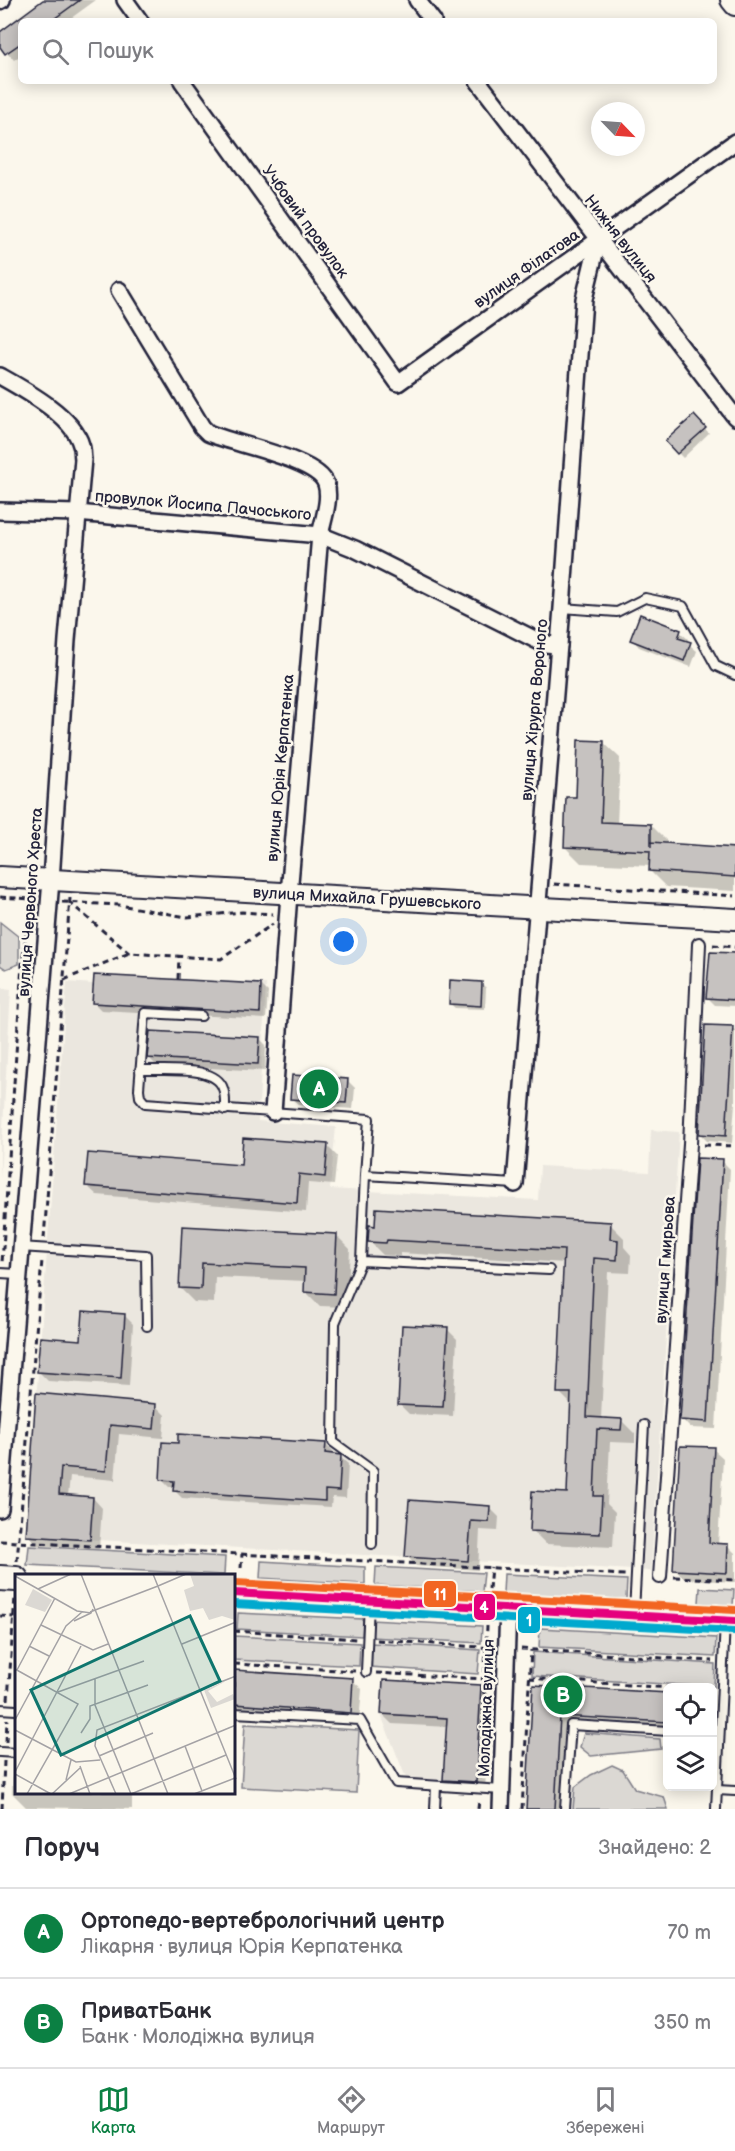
<!DOCTYPE html>
<html lang="uk">
<meta charset="utf-8">
<style>
body{margin:0;font-family:"Balsamiq Sans",sans-serif;background:#f2f2f3;color:#2b2b33}
.controls{position:absolute;right:18px;bottom:18px;display:grid;overflow:hidden;border-radius:9px;box-shadow:0 3px 15px #0003}
.controls button{width:54px;height:54px;display:grid;place-items:center;padding:0;border:0;border-bottom:2px solid #e1e1e2;background:#fff;color:#2b2b33;font:30px sans-serif}
.compass{position:absolute;left:591px;top:102px;width:54px;height:54px;border-radius:50%;background:#fff;box-shadow:0 3px 15px #0003;rotate:115deg}
.you{position:absolute;left:344px;top:942px;width:21px;height:21px;margin:-15px;border:4px solid #fff;border-radius:50%;background:#1a73e8;box-shadow:0 0 0 9px #1a73e833}
.badge{display:grid;place-items:center;width:39px;height:39px;border-radius:50%;background:#0b8043;color:#fff;font-size:20px;font-weight:700}
.pin{position:absolute;translate:-50% -50%;border:3px solid #fff;box-shadow:0 2px 6px #0006}
.list{margin:0;padding:0;list-style:none}
h2{display:flex;justify-content:space-between;align-items:center;height:78px;margin:0;padding:0 24px;font-size:26px}
h2 small{font-size:20px;font-weight:400;color:#7c7c81}
.list li{display:grid;grid-template-columns:39px 1fr auto;gap:18px;align-items:center;box-sizing:border-box;height:90px;padding:0 24px;border-top:2px solid #e1e1e2}
.list b{display:block;font-size:22px;white-space:nowrap}
.list p{margin:0;font-size:20px;white-space:nowrap;color:#7c7c81}
.list em{font-size:20px;font-style:normal;color:#7c7c81}
.icon{flex:none;width:33px;height:33px;fill:none;stroke:currentColor;stroke-width:2;stroke-linecap:round;stroke-linejoin:round}
.map{position:relative;flex:none;width:735px;height:1809px;overflow:hidden}
.search{position:absolute;background:#fff;box-shadow:0 3px 15px #0003;left:18px;right:18px;top:18px;height:66px;display:flex;align-items:center;gap:15px;box-sizing:border-box;padding:0 21px;border-radius:9px;color:#7c7c81;font-size:22px}
.sheet{height:258px;background:#fff}
nav{display:flex;justify-content:space-around;align-items:center;box-sizing:border-box;height:84px;border-top:2px solid #e1e1e2;background:#fff;font-size:16px;color:#7c7c81}
nav a{display:grid;justify-items:center;gap:3px}
nav .on{color:#0b8043}
.map>svg:first-child{display:block}
</style>
<div class="map">
<svg width="735" height="1809" viewBox="0 0 735 1809">
<rect width="100%" height="100%" fill="#fbf7ec"/>
<filter id="ink" filterUnits="userSpaceOnUse"><feTurbulence type="fractalNoise" baseFrequency=".0167" numOctaves="2"/><feDisplacementMap in="SourceGraphic" scale="12" xChannelSelector="R" yChannelSelector="G"/><feConvolveMatrix kernelMatrix="1 2 1 2 8 2 1 2 1" color-interpolation-filters="sRGB"/></filter>
<g filter="url(#ink)">
<!-- built -->
<g fill="#ebe7df">
<path d="M94,975L266,984L258,1121L336,1127L330,1189L538,1200L540,1166L649,1172L651,1130L679,1132L651,1571L26,1536L67,982L93,984Z"/>
<path d="M0,988L11,989L0,1178Z"/>
<path d="M383,1680L481,1685L476,1782L406,1778L381,1715Z"/>
</g>
<!-- green -->
<g fill="#dbd8d3" stroke="#7e7d87" stroke-width="1.5">
<path d="M0,922L19,937V964L6,969L0,965Z"/>
<path d="M29,1546L225,1557L224,1575L27,1565Z"/>
<path d="M261,1561L365,1567V1584L260,1578Z"/>
<path d="M376,1567L484,1573L482,1591L375,1585Z"/>
<path d="M504,1574L627,1580L626,1599L503,1593Z"/>
<path d="M700,1588L734,1590L733,1605L699,1603Z"/>
<path d="M238,1613L363,1619L362,1636L237,1629Z"/>
<path d="M370,1620L482,1626L481,1643L370,1637Z"/>
<path d="M540,1628L716,1638L715,1657L539,1647Z"/>
<path d="M234,1636L360,1643L359,1666L234,1660Z"/>
<path d="M371,1643L480,1650L478,1674L369,1667Z"/>
<path d="M533,1652L715,1664L714,1687L532,1676Z"/>
<path d="M245,1724L359,1730L356,1793L241,1787Z"/>
<path d="M584,1733L660,1739L661,1749L591,1756L580,1747Z"/>
<path d="M612,1765L623,1770L635,1789L664,1797L668,1809H573L575,1787L591,1775Z"/>
</g>
<!-- shadow -->
<g fill="#0003">
<path d="M46,0H96L67,21H21V55L14,60L0,44V34Z"/>
<path d="M694,417L709,433L683,458L667,442Z"/>
<path d="M641,616L680,632L688,639L686,642L697,651L691,667L639,647L632,639Z"/>
<path d="M604,743L620,758L617,824L651,825L667,841L666,845L735,849V891L666,887L650,871L651,866L581,863L565,847L577,799Z"/>
<path d="M735,955V1006L715,1005L708,998Z"/>
<path d="M481,983L486,988L485,1009L455,1008L450,1004Z"/>
<path d="M261,985L268,992L266,1019L101,1010L94,1003Z"/>
<path d="M732,1028L735,1030V1103L732,1143L707,1141L700,1134Z"/>
<path d="M259,1038L266,1045L265,1071L156,1065L149,1058Z"/>
<path d="M348,1081L355,1088L353,1109L299,1105L291,1098Z"/>
<path d="M327,1146L337,1156L334,1185L308,1183L306,1212L97,1195L87,1186L243,1167Z"/>
<path d="M722,1161L730,1169L716,1429L690,1428L682,1419Z"/>
<path d="M610,1224L624,1238V1247L631,1255L630,1273L608,1272L601,1419L621,1420L635,1434V1443L610,1442L607,1504L615,1512L613,1547L546,1544L532,1530L568,1494L572,1405L559,1392L565,1263L400,1253V1256L383,1255L369,1241Z"/>
<path d="M183,1228L336,1235L350,1249L347,1307L320,1306L306,1292V1281L215,1277L214,1303L194,1302L180,1288Z"/>
<path d="M124,1315L133,1324L129,1386L48,1381L39,1372Z"/>
<path d="M447,1329L457,1339L453,1416L409,1414L399,1404Z"/>
<path d="M37,1395L155,1405L165,1415L163,1438L119,1434L115,1480L70,1476L68,1496L93,1498L102,1508L99,1549L37,1545L28,1535Z"/>
<path d="M326,1445L333,1452V1456L340,1457L348,1464L346,1498L332,1497L331,1507L182,1498L175,1491V1487H169L162,1480Z"/>
<path d="M713,1449L723,1458L718,1545L728,1546L735,1553V1582L685,1579L675,1570Z"/>
<path d="M489,1507L499,1517L498,1531L480,1530L478,1570L416,1566L407,1556Z"/>
<path d="M234,1673L352,1680L362,1689L359,1721L234,1713V1718Z"/>
<path d="M480,1686L490,1696L485,1791L454,1789L445,1779L448,1727L392,1724L382,1714Z"/>
<path d="M534,1687L668,1695V1735L574,1729L569,1809H527Z"/>
<path d="M13,1769H16V1792H132V1809L26,1807L12,1793Z"/>
</g>
<!-- building -->
<g fill="#c6c2c0" stroke="#22223b" stroke-width="1.5">
<path d="M43,0H80L51,21H21V43L5,54L0,47V32Z"/>
<path d="M694,415L706,428L677,454L665,441Z"/>
<path d="M640,614L681,630L678,638L691,642L684,661L630,640Z"/>
<path d="M578,740L604,741L601,822L651,824V847V842L735,848V877L649,871L650,851L564,847L566,797H576Z"/>
<path d="M710,952L735,953V1000L706,998Z"/>
<path d="M94,975L261,984L260,1013L92,1003Z"/>
<path d="M450,980L482,982L481,1006L449,1004Z"/>
<path d="M705,1025L733,1026L726,1136L699,1134Z"/>
<path d="M150,1031L260,1037L258,1064L147,1058Z"/>
<path d="M292,1075L348,1079L346,1103L290,1099Z"/>
<path d="M243,1138L328,1144L325,1177L299,1174L297,1203L85,1186L88,1153L241,1165Z"/>
<path d="M697,1158L723,1159L708,1422L680,1420Z"/>
<path d="M376,1208L611,1222L610,1239L618,1240L617,1260L594,1258L587,1417L622,1419L621,1430L597,1429L594,1496H602L600,1534L530,1531L532,1491L567,1493L571,1393H557L564,1250L387,1240L386,1243L368,1242L369,1225L375,1226Z"/>
<path d="M182,1226L337,1234L334,1294L304,1292L305,1268L202,1263L201,1289L179,1288Z"/>
<path d="M83,1311L125,1314L121,1378L37,1372L40,1337L81,1340Z"/>
<path d="M402,1325L448,1327L443,1407L398,1405Z"/>
<path d="M36,1393L156,1404L154,1429L110,1425L106,1471L61,1467L59,1494L93,1497L90,1540L26,1536Z"/>
<path d="M178,1434L326,1443L325,1453L341,1455L339,1491L325,1490V1501L173,1491L174,1481L160,1480L162,1442L178,1443Z"/>
<path d="M680,1446L714,1447L709,1543L728,1544L727,1573L673,1570Z"/>
<path d="M409,1500L490,1506L489,1522L471,1521L468,1561L405,1557Z"/>
<path d="M234,1670L353,1678L351,1713L234,1704Z"/>
<path d="M383,1680L481,1685L476,1782L443,1780L447,1718L381,1714Z"/>
<path d="M533,1685L668,1693V1722L560,1716L555,1809H526Z"/>
</g>
<g fill="none" stroke-linecap="round" stroke-linejoin="round">
<defs>
<g id="service">
<path d="M562,608L617,612L645,598L683,606L716,666L735,675"/>
<path d="M201,1016L145,1013L139,1089L140,1097L145,1103L369,1119L365,1175L515,1184"/>
<path d="M140,1070C161,1071 212,1065 222,1086C226,1094 225,1102 225,1110"/>
<path d="M365,1175L361,1261L549,1270"/>
<path d="M20,1247L146,1255L147,1326"/>
<path d="M361,1261L335,1323L333,1442L373,1471L372,1544"/>
<path d="M0,1273L18,1274"/>
<path d="M634,1612L644,1425"/>
<path d="M366,1672L369,1602"/>
<path d="M0,1709L16,1710"/>
<path d="M234,1713L360,1720L396,1783L502,1790"/>
<path d="M0,1752L16,1753"/>
<path d="M717,1790L735,1791"/>
<path d="M435,1809L436,1786"/>
<path d="M565,1809L571,1725L668,1731"/>
<path d="M716,1809L725,1622"/>
</g>
<path id="pedestrian" d="M660,1577L690,1144L699,944"/>
<g id="minor">
<path d="M125,0L140,21"/>
<path d="M417,0L433,21"/>
<path d="M0,1L2,0"/>
<path d="M182,81L398,383L735,142"/>
<path d="M478,81L735,417"/>
<path d="M119,290L202,427L208,433C233,444 318,459 326,484C331,499 323,520 320,535L289,894L273,1112"/>
<path d="M0,376C25,390 73,416 81,445C83,449 82,455 83,459L67,640L51,880L0,1509"/>
<path d="M0,511L77,513L320,535L355,549L544,644L559,645"/>
<path d="M515,1184L562,608L584,299L598,241"/>
<path d="M501,1809L508,1608"/>
</g>
<g id="tertiary">
<path d="M731,0L735,5"/>
<path d="M0,877L735,919"/>
</g>
<g id="primary">
<path d="M0,1578L16,1579"/>
<path d="M234,1593L634,1614L735,1621"/>
</g>
</defs>
<!-- service casing -->
<use href="#service" stroke="#22223b" stroke-width="12"/>
<!-- pedestrian casing -->
<use href="#pedestrian" stroke="#22223b" stroke-width="16"/>
<!-- minor casing -->
<use href="#minor" stroke="#22223b" stroke-width="20"/>
<!-- tertiary casing -->
<use href="#tertiary" stroke="#22223b" stroke-width="24"/>
<!-- primary casing -->
<use href="#primary" stroke="#22223b" stroke-width="28"/>
<!-- path -->
<g stroke="#22223b" stroke-width="3" stroke-dasharray="6 4.5" stroke-linecap="butt">
<path d="M554,884L735,896"/>
<path d="M0,897L31,899L22,964L2,1263"/>
<path d="M62,902L119,905L187,917L242,912L273,914"/>
<path d="M69,902L129,953L221,959L273,924"/>
<path d="M713,945L735,947"/>
<path d="M178,979L179,957"/>
<path d="M64,980L129,953"/>
<path d="M704,1145L735,1146"/>
<path d="M44,1238L70,898"/>
<path d="M0,1541L625,1575"/>
<path d="M17,1561L42,1260"/>
<path d="M241,1568L242,1554"/>
<path d="M674,1577L735,1580"/>
<path d="M489,1589L491,1567"/>
<path d="M0,1616L16,1617"/>
<path d="M234,1631L356,1639"/>
<path d="M377,1640L494,1648"/>
<path d="M521,1649L712,1661"/>
<path d="M234,1664L355,1671"/>
<path d="M376,1673L485,1679"/>
<path d="M529,1678L670,1688"/>
<path d="M8,1700L15,1596"/>
<path d="M6,1742L7,1719"/>
<path d="M480,1778L487,1626"/>
<path d="M2,1809L4,1761"/>
<path d="M478,1809L479,1800"/>
<path d="M522,1809L531,1650"/>
</g>
<!-- service -->
<use href="#service" stroke="#fbf7ec" stroke-width="8"/>
<!-- pedestrian -->
<use href="#pedestrian" stroke="#fbf7ec" stroke-width="12"/>
<!-- minor -->
<use href="#minor" stroke="#fbf7ec" stroke-width="15"/>
<!-- tertiary -->
<use href="#tertiary" stroke="#fbf7ec" stroke-width="20"/>
<!-- primary -->
<use href="#primary" stroke="#fbf7ec" stroke-width="24"/>
<defs>
<path id="bus-1" d="M234,1593L735,1621"/>
<path id="bus-2" d="M234,1604L734,1631"/>
<path id="bus-3" d="M235,1583L735,1610"/>
</defs>
<!-- bus-1 casing -->
<use href="#bus-1" stroke="#fbf7ec" stroke-width="12"/>
<!-- bus-2 casing -->
<use href="#bus-2" stroke="#fbf7ec" stroke-width="12"/>
<!-- bus-3 casing -->
<use href="#bus-3" stroke="#fbf7ec" stroke-width="12"/>
<!-- bus-1 -->
<use href="#bus-1" stroke="#e5007d" stroke-width="8"/>
<!-- bus-2 -->
<use href="#bus-2" stroke="#00a9ce" stroke-width="8"/>
<!-- bus-3 -->
<use href="#bus-3" stroke="#f26522" stroke-width="8"/>
</g>
</g>
<g text-anchor="middle" dominant-baseline="central" stroke-width="5" stroke-linejoin="round" paint-order="stroke">
<!-- street labels -->
<g font-size="16" fill="#22223b" stroke="#fbf7ec">
<text transform="translate(305 222) rotate(54)">Учбовий провулок</text>
<text transform="translate(620 239) rotate(52)">Нижня вулиця</text>
<text transform="translate(527 269) rotate(-35)">вулиця Філатова</text>
<text transform="translate(203 506) rotate(5)">провулок Йосипа Пачоського</text>
<text transform="translate(535 710) rotate(-85)">вулиця Хірурга Вороного</text>
<text transform="translate(281 768) rotate(-85)">вулиця Юрія Керпатенка</text>
<text transform="translate(367 899) rotate(3)">вулиця Михайла Грушевського</text>
<text transform="translate(31 902) rotate(-86)">вулиця Червоного Хреста</text>
<text transform="translate(666 1260) rotate(-86)">вулиця Гмирьова</text>
<text transform="translate(487 1708) rotate(-88)">Молодіжна вулиця</text>
</g>
</g>
<!-- overview -->
<g transform="translate(15 1574)">
<rect width="220" height="220" fill="#fbf7ec"/>
<path d="M175,0H220V46L207,42L194,46L188,34L175,37L169,16L179,12ZM18,15L37,26L30,38L10,31ZM211,107L193,117L202,128L218,120L220,125L196,134L189,116Z" fill="#dbd8d3"/>
<path fill="none" stroke="#a4a2a5" stroke-width="1.5" d="M66,0L153,220M138,0L221,205M0,2L62,37L76,39L78,35M143,12L171,0M23,15L56,0M75,38L143,12M59,47L76,39M26,51L78,76L93,70M167,70L221,48M14,72L34,82M0,95L63,130L12,220M2,96L40,24M80,105V131L116,220M43,118L129,87M0,146L51,52L67,38M0,156L61,188L85,186M66,159L75,145V132L133,111M170,172L187,217M84,182L138,159M65,192L75,220M0,198L66,72M0,200L36,220M51,206L56,186M37,220L65,194M54,220L221,151M101,220L80,172L82,156L221,102M116,220L211,181M179,220L220,204"/>
<path fill="#0f766e" fill-opacity="0.15" stroke="#0f766e" stroke-width="3" d="M175,42L205,107L46,181L16,116Z"/>
<rect width="220" height="220" fill="none" stroke="#22223b" stroke-width="3"/>
</g>
<g stroke="#fbf7ec" stroke-width="2">
<rect x="423" y="1580" width="34" height="28" rx="6" fill="#f26522"/>
<rect x="473" y="1593" width="23" height="28" rx="6" fill="#e5007d"/>
<rect x="517" y="1606" width="24" height="28" rx="6" fill="#00a9ce"/>
</g>
<g font-size="16" text-anchor="middle" font-weight="bold" fill="#fff">
<text x="440" y="1600">11</text>
<text x="484" y="1613">4</text>
<text x="529" y="1626">1</text>
</g>
</svg>
<div class="controls">
<button><svg class="icon" aria-label="locate" viewBox="0 0 24 24"><circle cx="12" cy="12" r="6"/><path d="M12 2v4M12 18v4M2 12h4M18 12h4"/></svg></button>
<button><svg class="icon" aria-label="layers" viewBox="0 0 24 24"><path d="M12 4l9 5-9 5-9-5zM3 14l9 5 9-5"/></svg></button>
</div>
<svg class="compass" viewBox="-18 -18 36 36"><path d="M0-13l5 13h-10z" fill="#e53935"/><path d="M0 13l5-13h-10z" fill="#7c7c81"/></svg>
<div class="you"></div>
<div class="pin badge" style="left:319px;top:1089px">A</div>
<div class="pin badge" style="left:563px;top:1695px">B</div>
<div class="search"><svg class="icon" aria-label="search" viewBox="0 0 24 24"><circle cx="10" cy="10" r="6"/><path d="M15 15l6 6"/></svg>Пошук</div>
</div>
<section class="sheet">
<h2>Поруч<small>Знайдено: 2</small></h2>
<ul class="list">
<li><span class="badge">A</span><div><b>Ортопедо-вертебрологічний центр</b><p>Лікарня · вулиця Юрія Керпатенка</p></div><em>70 m</em></li>
<li><span class="badge">B</span><div><b>ПриватБанк</b><p>Банк · Молодіжна вулиця</p></div><em>350 m</em></li>
</ul>
</section>
<nav>
<a class="on"><svg class="icon" aria-label="map" viewBox="0 0 24 24"><path d="M3 6l6-2 6 2 6-2v14l-6 2-6-2-6 2zM9 4v14M15 6v14"/></svg>Карта</a>
<a><svg class="icon" aria-label="directions" viewBox="0 0 24 24"><path d="M12 3l9 9-9 9-9-9zM9 14v-3h6M13 9l2 2-2 2"/></svg>Маршрут</a>
<a><svg class="icon" aria-label="saved" viewBox="0 0 24 24"><path d="M7 4h10v16l-5-4-5 4z"/></svg>Збережені</a>
</nav>
